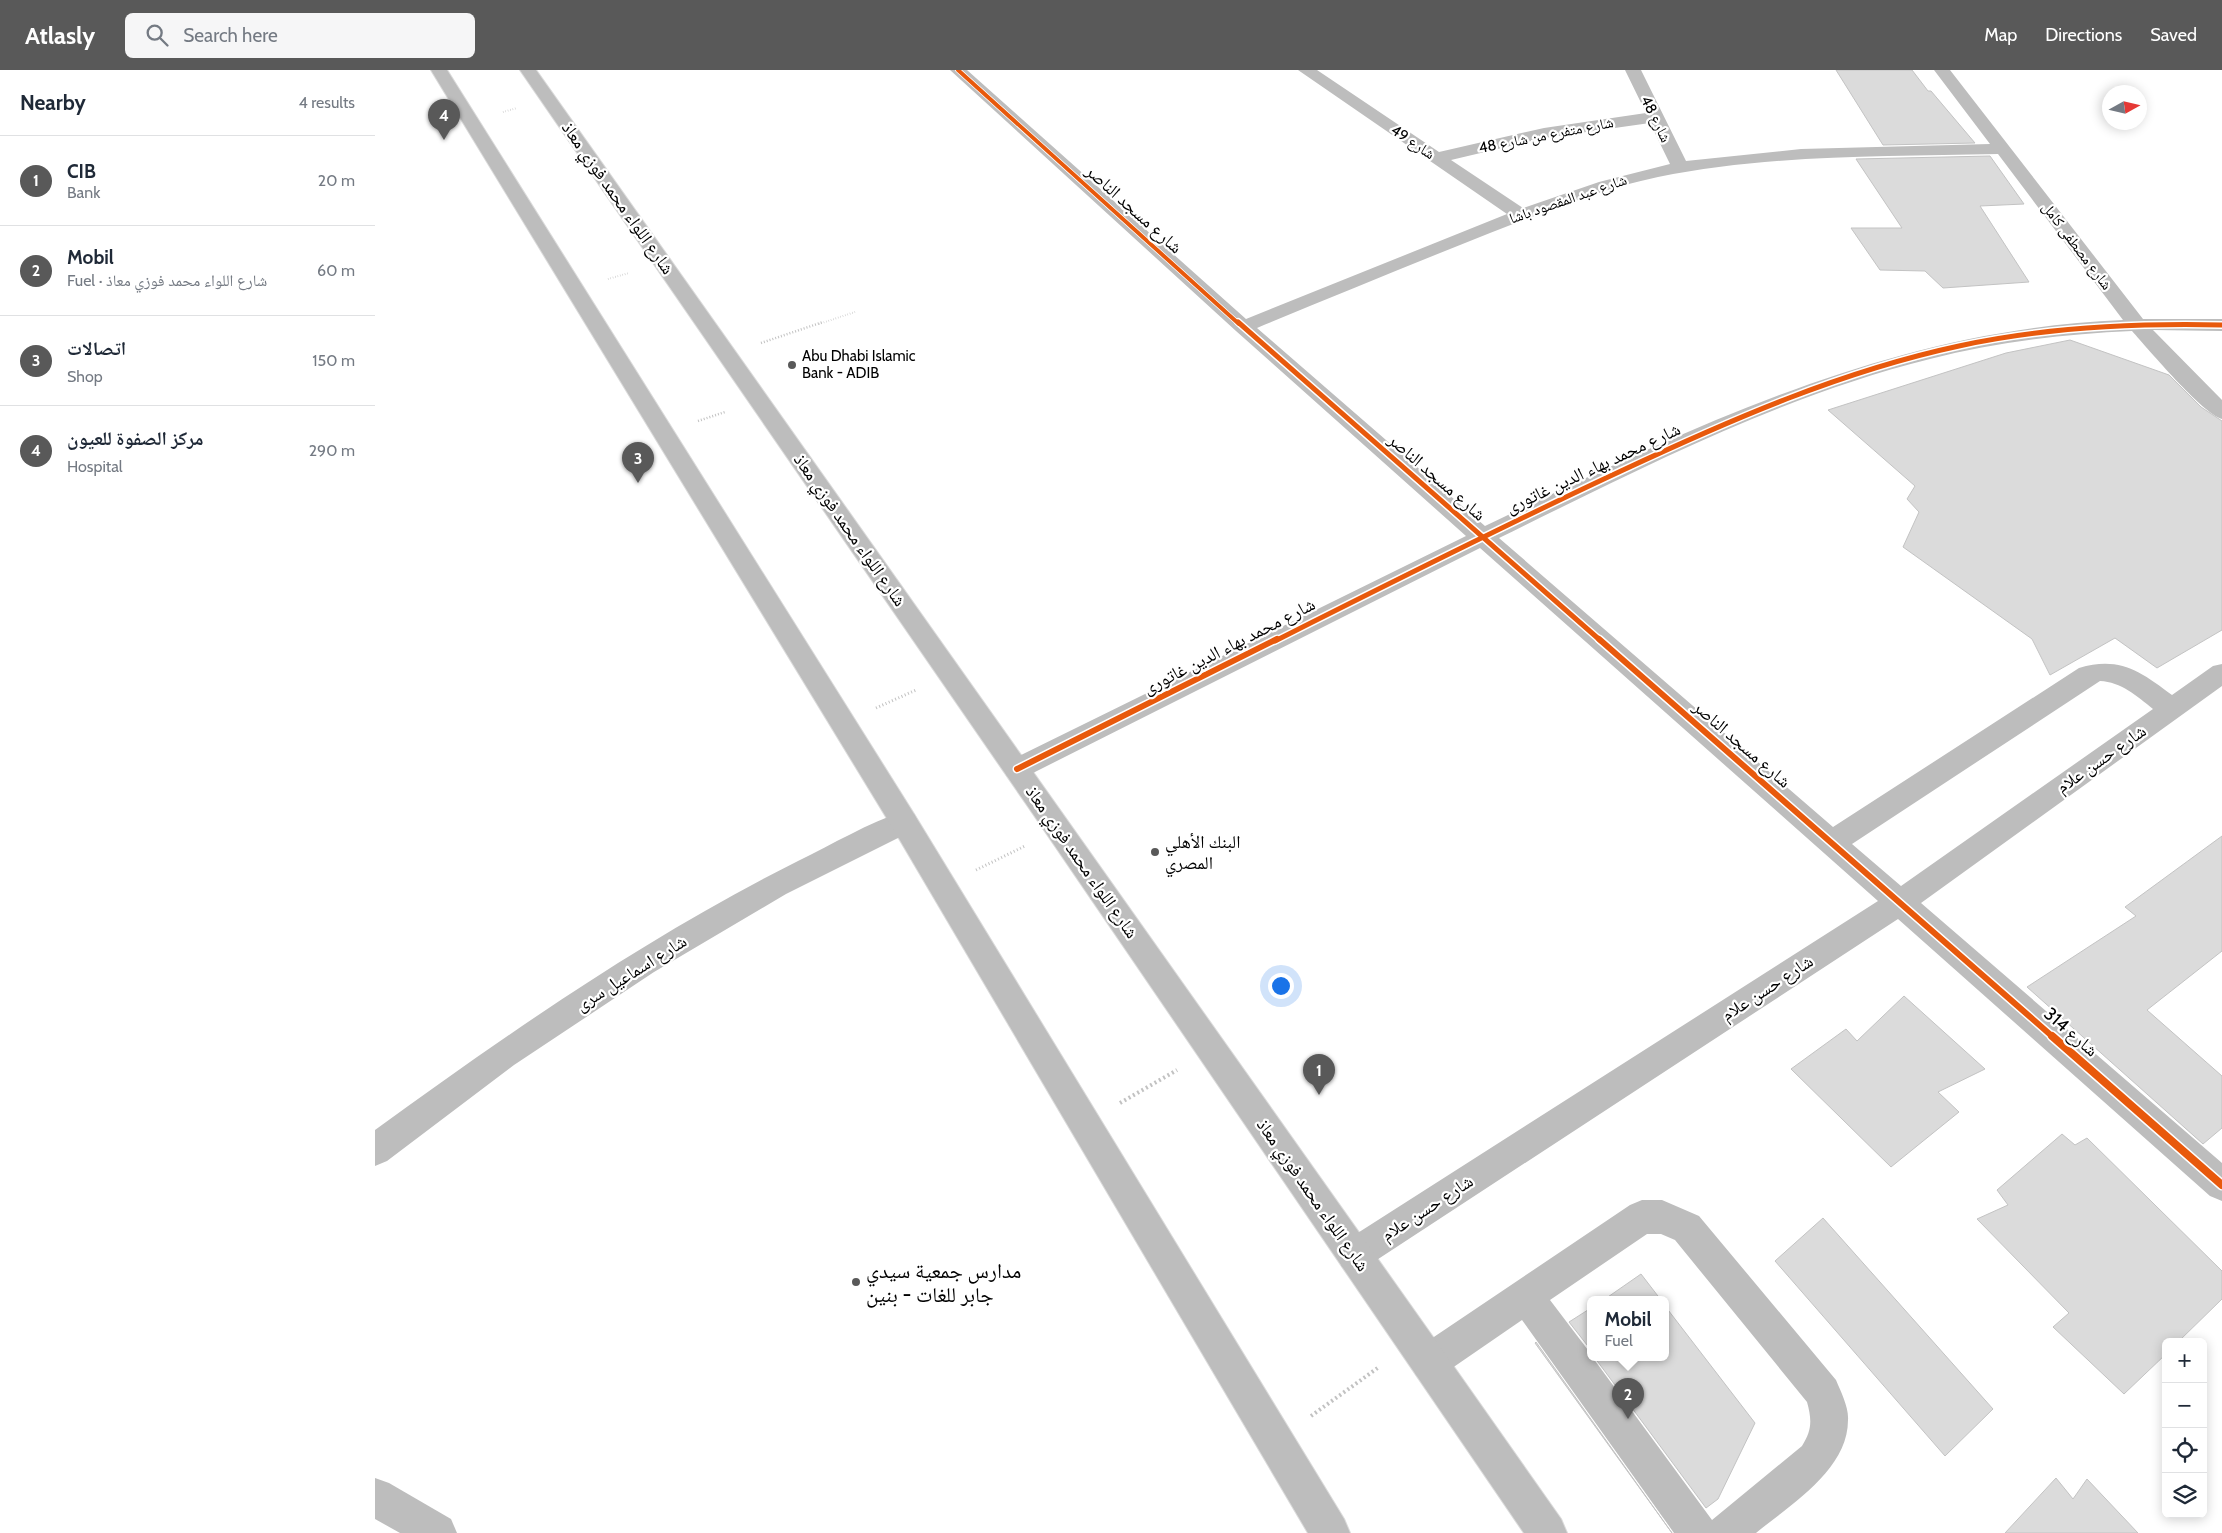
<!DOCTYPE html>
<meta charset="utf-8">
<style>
body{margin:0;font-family:Cabin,"Noto Naskh Arabic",sans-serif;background:#f6f6f7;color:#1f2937}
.controls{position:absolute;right:15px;bottom:15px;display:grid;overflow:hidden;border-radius:8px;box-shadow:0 2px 12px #0003}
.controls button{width:45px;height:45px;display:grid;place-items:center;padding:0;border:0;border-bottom:1px solid #e0e1e3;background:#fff;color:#1f2937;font:25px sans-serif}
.compass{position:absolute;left:1727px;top:15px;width:45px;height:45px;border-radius:50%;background:#fff;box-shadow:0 2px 12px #0003;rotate:82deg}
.you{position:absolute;left:905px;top:915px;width:18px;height:18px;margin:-12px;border:4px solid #fff;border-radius:50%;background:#1a73e8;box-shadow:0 0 0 8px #1a73e833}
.badge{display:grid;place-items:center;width:32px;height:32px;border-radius:50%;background:#595959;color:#fff;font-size:16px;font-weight:700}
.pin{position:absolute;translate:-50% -41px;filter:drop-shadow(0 1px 2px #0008)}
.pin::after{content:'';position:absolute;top:26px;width:18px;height:15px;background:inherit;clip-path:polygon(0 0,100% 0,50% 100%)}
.popup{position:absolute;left:1212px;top:1226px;width:82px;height:65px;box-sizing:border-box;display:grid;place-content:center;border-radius:8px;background:#fff;filter:drop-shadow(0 1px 4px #0005);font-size:16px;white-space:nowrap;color:#747a83}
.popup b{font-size:19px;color:#1f2937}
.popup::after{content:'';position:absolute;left:50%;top:100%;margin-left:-10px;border:10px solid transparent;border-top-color:#fff}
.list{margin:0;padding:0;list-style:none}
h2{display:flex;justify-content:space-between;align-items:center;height:65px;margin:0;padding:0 20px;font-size:21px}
h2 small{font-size:16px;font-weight:400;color:#747a83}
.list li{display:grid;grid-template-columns:32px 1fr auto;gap:15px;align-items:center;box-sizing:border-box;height:90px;padding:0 20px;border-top:1px solid #e0e1e3}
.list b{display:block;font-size:19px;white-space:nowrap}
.list p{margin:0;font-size:16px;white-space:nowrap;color:#747a83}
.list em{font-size:16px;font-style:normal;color:#747a83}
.icon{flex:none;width:28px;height:28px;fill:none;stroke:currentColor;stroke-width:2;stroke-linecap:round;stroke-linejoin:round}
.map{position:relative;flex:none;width:1847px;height:1463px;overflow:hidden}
header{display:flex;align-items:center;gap:30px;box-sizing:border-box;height:70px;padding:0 25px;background:#595959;color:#fff}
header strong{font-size:24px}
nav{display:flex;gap:28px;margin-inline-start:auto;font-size:18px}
.search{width:350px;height:45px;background:#f6f6f7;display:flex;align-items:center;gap:12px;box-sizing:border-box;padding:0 18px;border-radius:8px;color:#747a83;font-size:19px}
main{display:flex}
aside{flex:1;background:#fff}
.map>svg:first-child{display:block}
</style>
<header>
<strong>Atlasly</strong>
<div class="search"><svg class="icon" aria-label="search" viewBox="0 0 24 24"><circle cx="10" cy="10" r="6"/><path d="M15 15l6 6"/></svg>Search here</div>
<nav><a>Map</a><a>Directions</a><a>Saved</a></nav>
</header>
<main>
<aside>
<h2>Nearby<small>4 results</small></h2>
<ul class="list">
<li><span class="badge">1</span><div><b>CIB</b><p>Bank</p></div><em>20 m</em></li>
<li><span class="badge">2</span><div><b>Mobil</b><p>Fuel · شارع اللواء محمد فوزي معاذ</p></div><em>60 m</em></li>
<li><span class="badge">3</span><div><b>اتصالات</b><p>Shop</p></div><em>150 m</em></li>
<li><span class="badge">4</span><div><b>مركز الصفوة للعيون</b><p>Hospital</p></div><em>290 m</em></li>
</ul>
</aside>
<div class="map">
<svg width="1847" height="1463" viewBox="0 0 1847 1463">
<rect width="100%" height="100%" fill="#fff"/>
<!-- building -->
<g fill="#dbdbdb" stroke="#c3c3c3">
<path d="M1461,0H1537L1553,21H1556L1600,73L1508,75Z"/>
<path d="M1615,86L1649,134L1605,136L1654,212L1568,218L1550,201L1505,200L1476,158H1527L1481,89Z"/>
<path d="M1695,270L1794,305L1826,337L1847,351V560L1782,598L1740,568L1675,605L1657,569L1528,477L1544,442L1532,429L1540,416L1453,340L1631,283Z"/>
<path d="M1847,766V881L1772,940L1847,1006V1058L1828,1074L1652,917L1761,846L1750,837Z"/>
<path d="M1529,926L1610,999L1563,1022L1584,1042L1516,1097L1416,999L1471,959L1482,971Z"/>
<path d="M1687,1064L1700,1075L1712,1068L1847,1201V1229L1803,1272H1791V1284L1749,1324L1678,1257L1694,1243L1602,1149L1633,1135L1622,1120Z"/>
<path d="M1448,1148L1618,1339L1570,1386L1400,1191Z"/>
<path d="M1266,1204L1286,1230H1228L1230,1229Z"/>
<path d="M1290,1236L1380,1353L1343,1429L1331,1438L1220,1288H1290Z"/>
<path d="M1216,1238V1280L1194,1252Z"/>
<path d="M1161,1272L1297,1463L1160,1273Z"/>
<path d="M1681,1408L1698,1429L1712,1409L1763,1463H1630Z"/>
</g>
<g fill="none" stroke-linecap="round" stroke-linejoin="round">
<defs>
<g id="major">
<path d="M56,0H72L539,744L969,1449L975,1463H933L519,760Z"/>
<path d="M145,0H161L1058,1267L1186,1449L1192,1463H1149L654,738Z"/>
</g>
</defs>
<!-- major casing -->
<use href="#major" stroke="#dbdbdb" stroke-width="2"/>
<!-- path-far3 -->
<g stroke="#c2c2c2" stroke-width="2" stroke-dasharray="0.5 2" stroke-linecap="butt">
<path d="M128,42L142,38"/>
<path d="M233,209L254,203"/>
<path d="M444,254L480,242"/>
</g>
<!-- path-far2 -->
<g stroke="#c2c2c2" stroke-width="2.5" stroke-dasharray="1 2" stroke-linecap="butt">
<path d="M386,273L448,252"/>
<path d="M323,351L350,342"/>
</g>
<!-- path-far1 -->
<g stroke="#c2c2c2" stroke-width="3" stroke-dasharray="1 2.5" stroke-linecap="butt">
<path d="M501,638L541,620"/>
<path d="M601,800L650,776"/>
</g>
<!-- path -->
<g stroke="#c2c2c2" stroke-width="4" stroke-dasharray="2 3" stroke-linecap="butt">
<path d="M745,1033L802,1000"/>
<path d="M936,1346L1004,1297"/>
</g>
<!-- minor -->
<g fill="#bdbdbd" fill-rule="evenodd">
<path d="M575,0H592L871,249L1132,144L923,0H942L1064,82L1169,58L1271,43L1250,0H1266L1311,91L1426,79L1615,74L1559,0H1575L1768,249H1847V261L1778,260L1847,330V349C1827,343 1774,280 1757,261C1689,264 1621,272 1555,289C1405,326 1263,400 1124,468L1458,757L1704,598C1744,586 1765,601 1797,625L1838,596L1847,594V616L1546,833L1847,1093V1131L1835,1126L1523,849L991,1197L979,1202L967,1197L962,1185L967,1173L1503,831L1105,478L652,706L642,709L632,706L629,699L632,692L1091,466L861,261ZM1275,53L1295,94L1224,112L1148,138L1076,90L1169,68ZM1623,84L1748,250C1516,259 1315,358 1110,456L882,258C959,226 1037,194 1115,163C1170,142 1225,119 1283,107C1395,84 1509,87 1623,84ZM1725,611C1746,612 1762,626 1778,639L1526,816L1477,774Z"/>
<path d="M529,741L539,744L543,752L539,760L411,824L279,902L139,995L12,1091L0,1096V1060C135,962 273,866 423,791C458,774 493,753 529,741Z"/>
<path d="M1267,1130H1287L1324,1146L1461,1310C1466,1322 1474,1338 1473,1350C1473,1400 1416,1434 1381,1463H1299L1147,1250L1067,1305L1054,1310L1041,1305L1036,1292L1041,1279L1255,1135ZM1272,1164H1286L1300,1170L1432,1332C1437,1350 1437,1360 1427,1376L1337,1450L1218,1288H1216V1284L1175,1230Z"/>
<path d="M0,1408L14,1413L76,1449L82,1463H25L0,1449Z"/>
</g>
<!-- major -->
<use href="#major" fill="#bdbdbd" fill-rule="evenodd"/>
<defs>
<path id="cycleway-far3" d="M583,0L864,254"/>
<g id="cycleway-far2">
<path d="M863,252L1226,571"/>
<path d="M900,571C1015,513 1130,455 1246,401C1355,350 1467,301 1584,276C1671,257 1759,253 1847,255"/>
</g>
<g id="cycleway-far1">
<path d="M1224,569L1678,967"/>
<path d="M642,699L902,569"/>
</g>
<path id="cycleway" d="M1677,966L1847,1115"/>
</defs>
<!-- cycleway-far3 casing -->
<use href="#cycleway-far3" stroke="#fff" stroke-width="5.5"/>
<!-- cycleway-far2 casing -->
<use href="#cycleway-far2" stroke="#fff" stroke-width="8"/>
<!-- cycleway-far1 casing -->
<use href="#cycleway-far1" stroke="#fff" stroke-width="9"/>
<!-- cycleway casing -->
<use href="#cycleway" stroke="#fff" stroke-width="11"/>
<!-- cycleway-far3 -->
<use href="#cycleway-far3" stroke="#e8590c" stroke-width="4"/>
<!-- cycleway-far2 -->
<use href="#cycleway-far2" stroke="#e8590c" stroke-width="5"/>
<!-- cycleway-far1 -->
<use href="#cycleway-far1" stroke="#e8590c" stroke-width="6"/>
<!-- cycleway -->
<use href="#cycleway" stroke="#e8590c" stroke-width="8"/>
</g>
<!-- markers -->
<g fill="#595959" stroke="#fff" stroke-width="2">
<circle cx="417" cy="295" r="5"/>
<circle cx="780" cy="782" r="5"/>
<circle cx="481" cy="1212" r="5"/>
</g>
<g text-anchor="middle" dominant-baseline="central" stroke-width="4.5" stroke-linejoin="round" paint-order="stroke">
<!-- far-street labels -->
<g font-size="15" fill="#000" stroke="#fff">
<text transform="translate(1281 49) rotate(64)">شارع 48</text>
<text transform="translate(1171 65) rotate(-11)">شارع متفرع من شارع 48</text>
<text transform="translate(1038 72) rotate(34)">شارع 49</text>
<text transform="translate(1193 129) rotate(-19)">شارع عبد المقصود باشا</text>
<text transform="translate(1702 176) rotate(53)">شارع مصطفى كامل</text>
</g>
<!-- far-poi labels -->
<g font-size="15" fill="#000" stroke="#fff" text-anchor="start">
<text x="427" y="286">Abu Dhabi Islamic<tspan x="427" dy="17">Bank - ADIB</tspan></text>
</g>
<!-- street labels -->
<g font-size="18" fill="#000" stroke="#fff">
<text transform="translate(243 128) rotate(55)">شارع اللواء محمد فوزي معاذ</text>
<text transform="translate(759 139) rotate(42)">شارع مسجد الناصر</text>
<text transform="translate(1218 398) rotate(-25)">شارع محمد بهاء الدين غاتورى</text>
<text transform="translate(1062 407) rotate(41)">شارع مسجد الناصر</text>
<text transform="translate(475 460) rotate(55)">شارع اللواء محمد فوزي معاذ</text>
<text transform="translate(854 576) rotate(-27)">شارع محمد بهاء الدين غاتورى</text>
<text transform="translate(1367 674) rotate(41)">شارع مسجد الناصر</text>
<text transform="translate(1726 689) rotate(-35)">شارع حسن علام</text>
<text transform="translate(707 792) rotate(55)">شارع اللواء محمد فوزي معاذ</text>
<text transform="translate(256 903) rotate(-32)">شارع اسماعيل سرى</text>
<text transform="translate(1392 918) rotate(-33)">شارع حسن علام</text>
<text transform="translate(1696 962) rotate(41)">شارع 314</text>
<text transform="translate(938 1125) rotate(55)">شارع اللواء محمد فوزي معاذ</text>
<text transform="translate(1052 1138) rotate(-33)">شارع حسن علام</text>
</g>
<!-- poi labels -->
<g font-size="18" fill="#000" stroke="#fff" text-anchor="start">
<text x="790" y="772">البنك الأهلي<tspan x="790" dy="21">المصري</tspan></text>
</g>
<!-- near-poi labels -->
<g font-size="21" fill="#000" stroke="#fff" text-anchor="start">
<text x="491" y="1200">مدارس جمعية سيدي<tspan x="491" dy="24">جابر للغات - بنين</tspan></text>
</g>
</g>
</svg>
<div class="controls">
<button>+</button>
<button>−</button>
<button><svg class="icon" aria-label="locate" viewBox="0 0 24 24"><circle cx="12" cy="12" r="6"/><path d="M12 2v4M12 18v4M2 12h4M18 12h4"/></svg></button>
<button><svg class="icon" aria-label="layers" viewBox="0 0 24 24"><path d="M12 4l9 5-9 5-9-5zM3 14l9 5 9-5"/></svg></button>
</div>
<svg class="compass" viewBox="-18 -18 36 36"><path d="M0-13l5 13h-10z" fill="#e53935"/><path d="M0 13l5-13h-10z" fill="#747a83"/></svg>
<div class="you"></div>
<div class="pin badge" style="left:944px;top:1025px">1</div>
<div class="pin badge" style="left:1253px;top:1349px">2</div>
<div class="popup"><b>Mobil</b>Fuel</div>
<div class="pin badge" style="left:263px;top:413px">3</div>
<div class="pin badge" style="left:69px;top:70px">4</div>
</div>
</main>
